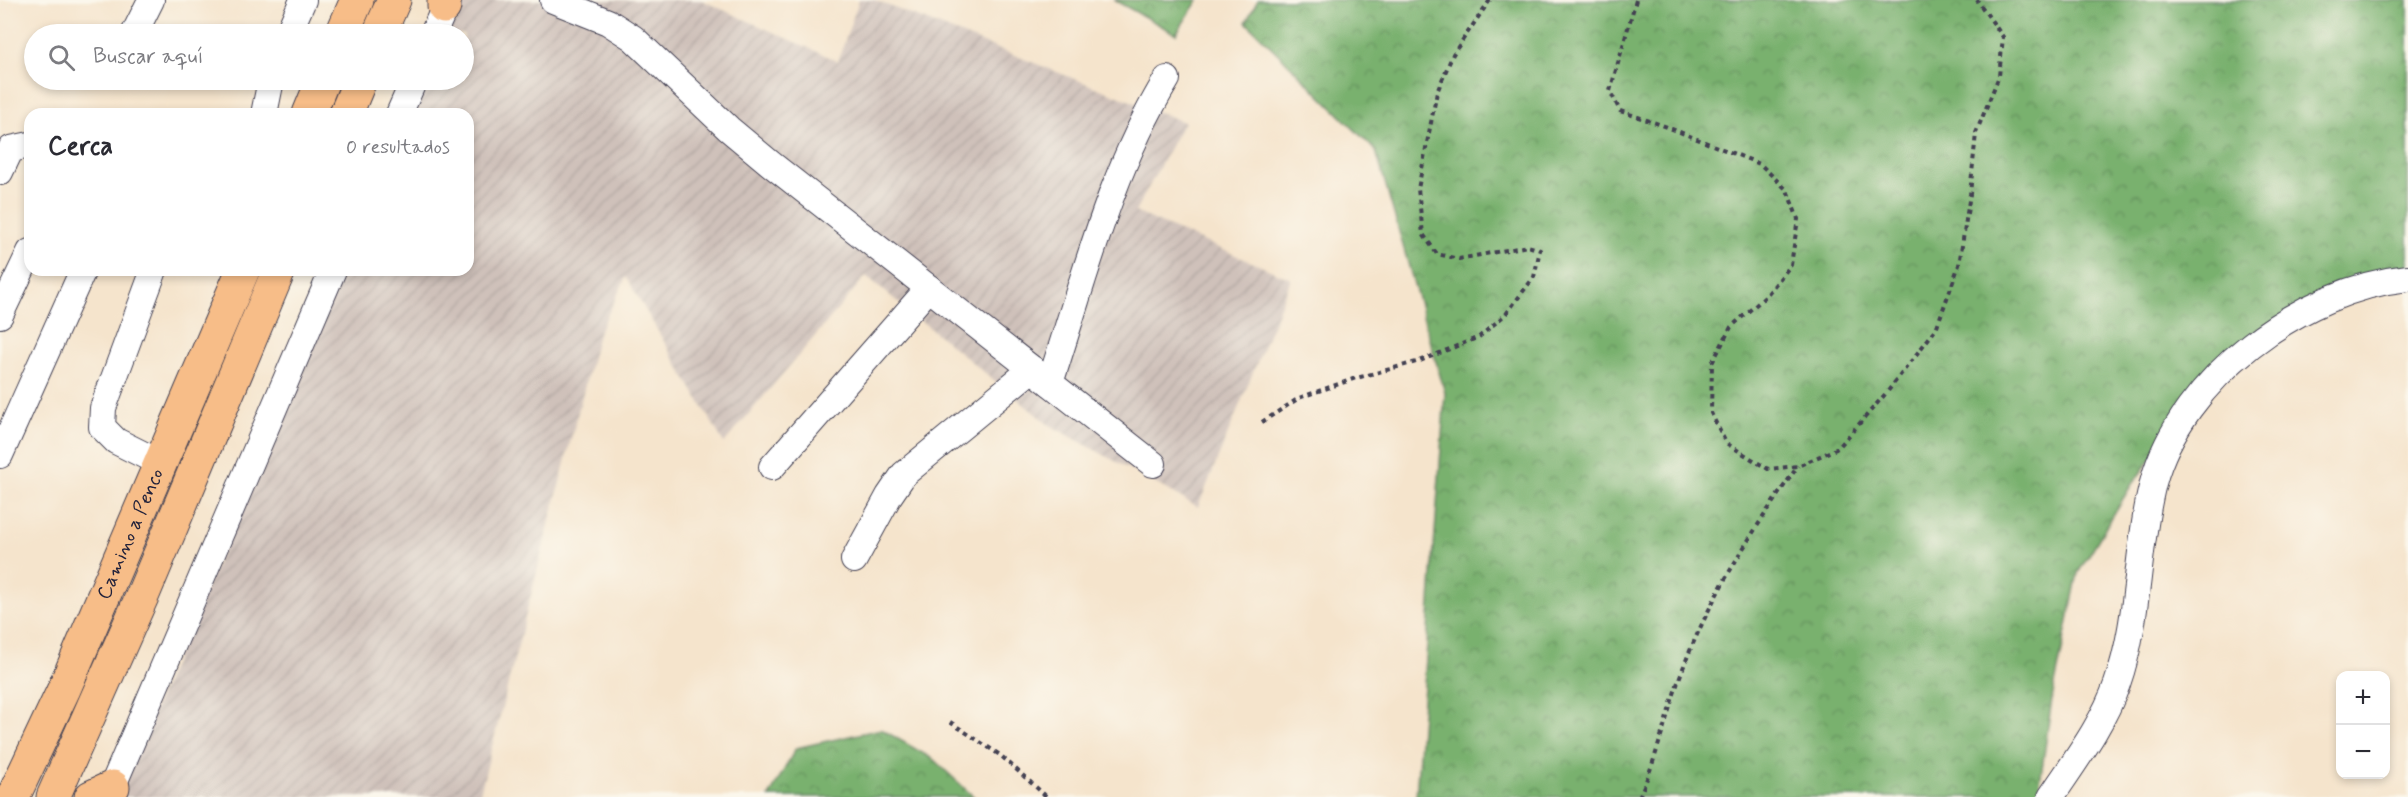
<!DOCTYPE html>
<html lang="es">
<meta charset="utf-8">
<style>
body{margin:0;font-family:Mynerve,sans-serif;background:#f7f7f7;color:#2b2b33}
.controls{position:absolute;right:18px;bottom:18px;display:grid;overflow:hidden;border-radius:12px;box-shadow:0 3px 9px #0003}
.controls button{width:54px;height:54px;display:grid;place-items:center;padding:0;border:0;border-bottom:2px solid #e1e1e2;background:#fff;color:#2b2b33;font:30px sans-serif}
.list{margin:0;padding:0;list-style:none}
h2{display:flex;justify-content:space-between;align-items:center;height:78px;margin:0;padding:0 24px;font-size:26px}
h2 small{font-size:20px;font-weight:400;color:#7c7c81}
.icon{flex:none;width:33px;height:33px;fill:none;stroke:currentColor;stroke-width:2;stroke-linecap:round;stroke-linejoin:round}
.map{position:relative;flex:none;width:2408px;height:797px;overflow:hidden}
.search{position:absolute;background:#fff;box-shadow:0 3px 9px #0003;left:24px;top:24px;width:450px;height:66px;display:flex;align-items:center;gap:15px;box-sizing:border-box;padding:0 21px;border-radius:33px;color:#7c7c81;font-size:22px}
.panel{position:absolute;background:#fff;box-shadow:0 3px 9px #0003;left:24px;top:108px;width:450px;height:168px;border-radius:18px}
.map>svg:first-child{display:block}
</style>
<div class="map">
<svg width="2408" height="797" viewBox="0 0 2408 797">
<defs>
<pattern id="industrial-furrows" width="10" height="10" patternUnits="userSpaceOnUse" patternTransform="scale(1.5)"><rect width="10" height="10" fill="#cfc1ba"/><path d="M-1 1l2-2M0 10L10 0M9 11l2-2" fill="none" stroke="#b1a6a1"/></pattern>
<pattern id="forest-crowns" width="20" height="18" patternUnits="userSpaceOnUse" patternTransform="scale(1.5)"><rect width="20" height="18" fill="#79b16e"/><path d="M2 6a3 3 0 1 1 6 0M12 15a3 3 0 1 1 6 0" fill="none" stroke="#63905c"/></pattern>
</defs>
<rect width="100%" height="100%" fill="#fbf7ec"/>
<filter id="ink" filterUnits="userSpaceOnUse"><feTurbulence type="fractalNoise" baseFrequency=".0167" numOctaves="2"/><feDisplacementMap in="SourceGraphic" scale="12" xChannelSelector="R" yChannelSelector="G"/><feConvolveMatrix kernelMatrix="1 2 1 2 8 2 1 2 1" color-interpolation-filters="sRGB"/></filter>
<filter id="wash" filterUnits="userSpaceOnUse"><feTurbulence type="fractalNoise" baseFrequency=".008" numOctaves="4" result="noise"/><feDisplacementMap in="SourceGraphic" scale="24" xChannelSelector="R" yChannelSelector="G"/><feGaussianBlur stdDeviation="1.35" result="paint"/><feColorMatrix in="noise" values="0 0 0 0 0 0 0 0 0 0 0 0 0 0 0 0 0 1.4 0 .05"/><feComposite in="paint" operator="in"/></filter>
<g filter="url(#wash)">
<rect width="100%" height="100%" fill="#f5e4cc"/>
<!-- industrial -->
<path fill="url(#industrial-furrows)" d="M461,0H701L838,61L859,0H874L1184,122L1135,212L1291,279L1198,507L1048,424L866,276L724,443L626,277L598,334L479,797H116L344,270H468V114H412L427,80H464V34H446Z"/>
<!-- forest -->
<g fill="url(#forest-crowns)" stroke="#4e6a54" stroke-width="1.5">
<path d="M1114,0H1198L1176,34Z"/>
<path d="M1258,0H2408V283L2365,287L2260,342L2200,396L2132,484L2078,573L2052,699L2038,797H1416L1445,393L1376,151L1246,22Z"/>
<path d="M881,729L933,759L974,797H769L796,748Z"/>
</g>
</g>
<g filter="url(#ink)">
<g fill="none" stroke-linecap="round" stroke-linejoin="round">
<defs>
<g id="minor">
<path d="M553,0L608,22L633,38L729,129L771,164L1153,464"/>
<path d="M134,34L151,0"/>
<path d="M288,34L303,0"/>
<path d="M433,34L448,0"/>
<path d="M264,114L271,80"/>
<path d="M399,114L414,80"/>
<path d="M0,172L11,149L30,145"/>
<path d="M154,270L103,408L102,427L116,441L160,463"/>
<path d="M0,315L30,252"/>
<path d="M1050,383C1084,280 1110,172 1167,79"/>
<path d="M0,455L83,270"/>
<path d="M772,467L929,288"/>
<path d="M854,560L889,496L904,474L1032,369"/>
<path d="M108,797L333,270"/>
<path d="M2051,797C2075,761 2103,724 2117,684C2140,619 2136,549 2153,483C2181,378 2301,289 2408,278"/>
</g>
<g id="highway">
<path d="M444,0V7"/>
<path d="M342,34L357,0"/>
<path d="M379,34L394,0"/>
<path d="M309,114L323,80"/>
<path d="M346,114L360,80"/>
<path id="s1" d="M13,797L64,689L243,270"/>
<path d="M53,797L144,592L279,270"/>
<path d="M91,797L113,787"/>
</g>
</defs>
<!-- minor casing -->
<use href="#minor" stroke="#423f51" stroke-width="28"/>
<!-- highway casing -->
<use href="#highway" stroke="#423f51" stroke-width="35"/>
<!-- path -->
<g stroke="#423f51" stroke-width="4" stroke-dasharray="4.5 4.5" stroke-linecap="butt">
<path d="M1636,0L1610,91L1620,111L1662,125L1760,164L1787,190L1798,219L1791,265L1766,296L1731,327L1712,363L1711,413L1726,443L1768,469L1798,466L1838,448L1888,391L1936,329L1959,265L1970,194L1976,133L1999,76L2003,37L1977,0"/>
<path d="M1262,422L1299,398L1353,379L1420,361L1479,337L1506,314L1534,277L1540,250L1528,246L1459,259L1437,254L1423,234L1418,189L1437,92L1453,54L1490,0"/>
<path d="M950,722L1000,755L1047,797"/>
<path d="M1639,797C1656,761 1664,723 1677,685C1704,606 1750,534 1798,466"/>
</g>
<!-- minor -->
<use href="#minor" stroke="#fff" stroke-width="26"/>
<!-- highway -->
<use href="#highway" stroke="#f7bd88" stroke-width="33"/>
</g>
</g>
<g text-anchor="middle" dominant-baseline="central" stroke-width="5" stroke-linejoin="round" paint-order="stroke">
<!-- street labels -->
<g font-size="20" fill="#22223b" stroke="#fbf7ec">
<text stroke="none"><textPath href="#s1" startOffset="288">Camino a Penco</textPath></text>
</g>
</g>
</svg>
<div class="controls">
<button>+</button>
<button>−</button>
</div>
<div class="search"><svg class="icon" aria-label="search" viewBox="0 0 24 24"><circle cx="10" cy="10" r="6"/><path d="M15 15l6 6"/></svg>Buscar aquí</div>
<section class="panel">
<h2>Cerca<small>0 resultados</small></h2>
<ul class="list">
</ul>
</section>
</div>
